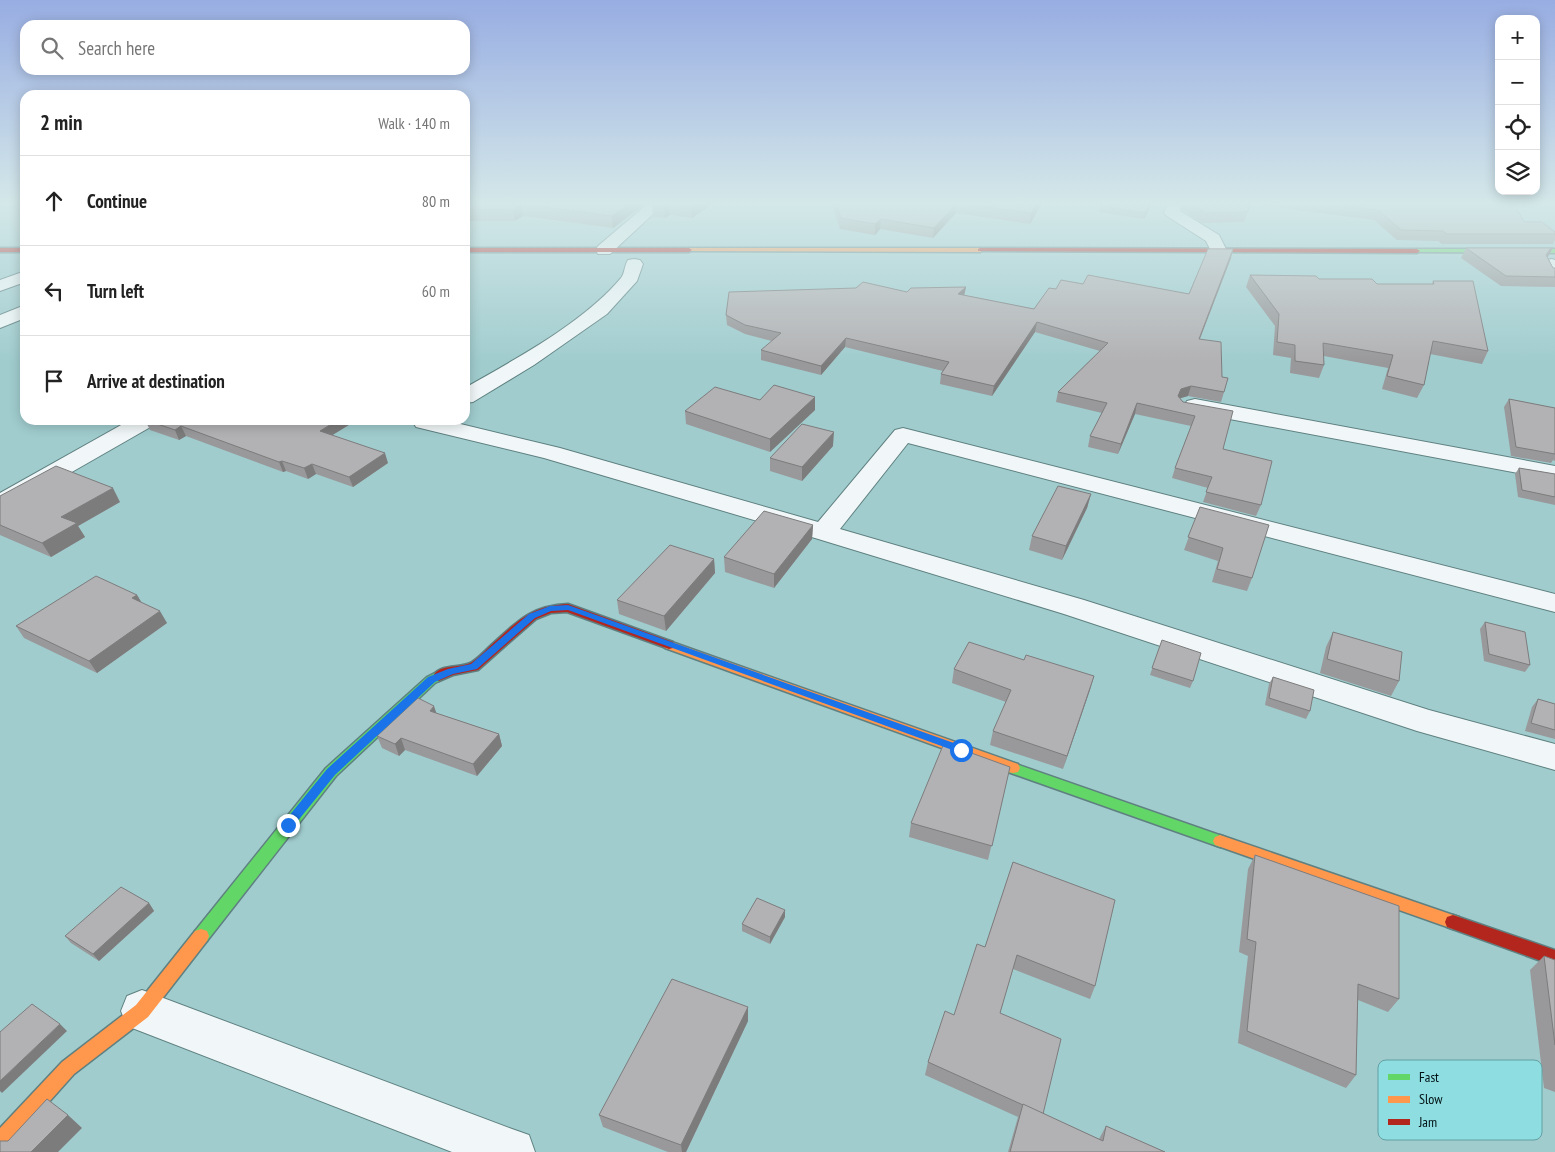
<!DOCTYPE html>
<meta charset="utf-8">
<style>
body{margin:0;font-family:"PT Sans Narrow",sans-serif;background:#f2f2f2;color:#222}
.controls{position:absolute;right:15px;top:15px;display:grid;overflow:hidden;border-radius:10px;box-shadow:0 2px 12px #0003}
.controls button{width:45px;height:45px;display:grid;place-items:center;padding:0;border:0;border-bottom:1px solid #e0e0e0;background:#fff;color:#222;font:25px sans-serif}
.stop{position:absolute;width:15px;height:15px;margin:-11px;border:4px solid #1a73e8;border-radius:50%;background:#fff}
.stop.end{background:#1a73e8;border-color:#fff;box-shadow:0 1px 5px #0008}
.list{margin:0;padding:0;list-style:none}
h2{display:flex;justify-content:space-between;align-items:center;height:65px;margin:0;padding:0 20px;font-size:21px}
h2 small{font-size:16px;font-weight:400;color:#767676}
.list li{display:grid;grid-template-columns:32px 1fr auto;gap:15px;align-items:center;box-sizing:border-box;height:90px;padding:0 20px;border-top:1px solid #e0e0e0}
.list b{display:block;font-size:19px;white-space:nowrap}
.list em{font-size:16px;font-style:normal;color:#767676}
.icon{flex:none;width:28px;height:28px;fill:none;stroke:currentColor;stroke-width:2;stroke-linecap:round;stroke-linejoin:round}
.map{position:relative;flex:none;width:1555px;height:1152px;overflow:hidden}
.search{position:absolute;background:#fff;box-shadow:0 2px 12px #0003;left:20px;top:20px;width:450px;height:55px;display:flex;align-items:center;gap:12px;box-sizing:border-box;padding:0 18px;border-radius:15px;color:#767676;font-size:19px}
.panel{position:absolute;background:#fff;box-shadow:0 2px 12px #0003;left:20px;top:90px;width:450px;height:335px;border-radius:15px}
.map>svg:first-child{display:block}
</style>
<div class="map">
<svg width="1555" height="1152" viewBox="0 0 1555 1152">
<rect width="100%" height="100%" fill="#a0ccce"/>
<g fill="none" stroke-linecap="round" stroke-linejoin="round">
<defs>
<g id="street">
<path d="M650,202H666L610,254H598L596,250L598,246Z"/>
<path d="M1168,202H1182L1180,211L1219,235L1227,251L1225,255H1213L1206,241L1167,216L1164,213Z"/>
<path d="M634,259L640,260L643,264L637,281L607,314L534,365L473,402L465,403V388C517,358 582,324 621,278C625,273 624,266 628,260Z"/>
<path d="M1552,259L1555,260V278L1549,277L1543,264L1546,260Z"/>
<path d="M25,271V282L0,291V280Z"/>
<path d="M25,305V318L0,328V315Z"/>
<path d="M1195,399L1555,466V480L1187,411L1184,406L1187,401Z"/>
<path d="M130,420H157L154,425L9,508L0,511V493Z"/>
<path d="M414,420H444L560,448L818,522L895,430L903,428L1555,594V612L908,443L840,529L1084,600L1429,710L1555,744V770L1417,731L1064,614L815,538L544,458L416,427L413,422Z"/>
<path d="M142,990L512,1129L529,1135L535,1152H452L127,1026L121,1011L127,996Z"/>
</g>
<g id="fast">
<path d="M1417,249H1555V253L1415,252V250Z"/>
<path d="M439,671L443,673L445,676L443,679L435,683L336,776L207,941L201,943L195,941L193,936L195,931L326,768L427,677Z"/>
<path d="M1013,763L1225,837L1227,841L1225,845L1220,847L1008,772L1006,768L1008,764Z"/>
</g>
<g id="slow">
<path d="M689,248H980L983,250L980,252L687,251V249Z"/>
<path d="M669,641L1018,764L1020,768L1018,772L1013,773L1008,772L665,648L663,645L665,642Z"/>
<path d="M1220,835L1453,915L1459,917L1461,922L1459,927L1453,929L1215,845L1213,841L1215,837Z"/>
<path d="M201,929L207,931L209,936L207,941L148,1017L74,1074L7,1149L0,1151V1128L62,1062L136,1005L195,931Z"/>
</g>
<g id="jam">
<rect x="0" y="248" width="25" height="4"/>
<path d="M465,248H689L692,250L689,252H465Z"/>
<path d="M980,248L1417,249L1420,251L1417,253L978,251V249Z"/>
<path d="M568,604L673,642L675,645L673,648L669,649L567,612L551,613L536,619L478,670L453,675L439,681L435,679L433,676C440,663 461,669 472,662C478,658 484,652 489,647C517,622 529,606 568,604Z"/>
<path d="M1453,915L1555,950V966L1447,927L1445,922L1447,917Z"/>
</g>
</defs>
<!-- street casing -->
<use href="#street" stroke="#5f8081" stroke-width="2"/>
<!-- fast casing -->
<use href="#fast" stroke="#5f8081" stroke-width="3"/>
<!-- slow casing -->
<use href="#slow" stroke="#5f8081" stroke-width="3"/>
<!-- jam casing -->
<use href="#jam" stroke="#5f8081" stroke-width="3"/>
<!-- street -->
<use href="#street" fill="#f1f7f8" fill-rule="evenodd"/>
<!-- fast -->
<use href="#fast" fill="#63d668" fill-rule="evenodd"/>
<!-- slow -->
<use href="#slow" fill="#ff974d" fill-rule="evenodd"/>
<!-- jam -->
<use href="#jam" fill="#b3261e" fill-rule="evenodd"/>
</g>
<!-- wall -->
<g fill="#99989a">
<path d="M465,202H648L613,228L523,216L515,221H465Z"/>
<path d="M656,202H715L692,218L670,215L665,218L653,217L652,205Z"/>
<path d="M831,202H1043L1030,224L956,213L933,238L880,229L875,235L840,229Z"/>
<path d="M1103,202H1153L1144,219L1099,212L1100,206Z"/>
<path d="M1183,202H1513L1524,222L1555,232V240L1553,244H1442L1438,241L1397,240L1374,220L1251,204L1244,222L1202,223L1182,210Z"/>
<path d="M1466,248H1553L1548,257L1553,268H1555V287L1501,286L1461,258Z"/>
<path d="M1231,258L1200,339L1222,377L1224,392L1221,402L1188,396L1180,398L1223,449L1261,505L1256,516L1203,502L1208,488L1172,478L1175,468L1191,426L1135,414L1118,454L1088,447L1090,436L1102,413L1056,402L1058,392L1100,351L1035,332L992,396L940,384L941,374L943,371L845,347L821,375L761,360V350L772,341L745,334L727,325L726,315L907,292L966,287L964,295L1034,309L1056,289L1083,284L1189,294Z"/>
<path d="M1250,275L1319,279L1377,284H1432L1433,281L1488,351L1482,364L1430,354L1424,385L1417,398L1382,389L1388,368L1324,356V365L1319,378L1290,373L1291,358L1273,355L1275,326L1246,287Z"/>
<path d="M815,397V410L770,452L686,424L685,411L760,400Z"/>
<path d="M1509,399L1555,408V461L1553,460L1551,463L1511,456L1504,407Z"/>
<path d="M145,420L332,435L388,463L353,487L316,474L308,479L286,471L283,472L186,436L179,440L150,430Z"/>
<path d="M833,446L802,481L770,471V458Z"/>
<path d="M1519,468L1555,474V505L1518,497L1515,474Z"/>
<path d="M1091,494L1087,508L1062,560L1029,550L1032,536Z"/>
<path d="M0,496L120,502L78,526L85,537L51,557L0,535Z"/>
<path d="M1200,507L1252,578L1247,591L1212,582L1218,561L1184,550Z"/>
<path d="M813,525L812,539L774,588L725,572L724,557Z"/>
<path d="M714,559L715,573L666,631L619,614L617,600Z"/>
<path d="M137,595L142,603L167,623L97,673L24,638L16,626Z"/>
<path d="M1485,622L1530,665L1525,672L1484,661L1480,629Z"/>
<path d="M1333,632L1399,681L1391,696L1320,673L1326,647Z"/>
<path d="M1162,640L1193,681L1190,688L1150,675Z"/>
<path d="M1024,660L1094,676L1063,769L990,745L993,731L1006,702L952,683L954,669Z"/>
<path d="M1273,677L1310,711L1306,719L1265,705L1269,684Z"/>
<path d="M1538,699L1555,704V739L1525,731L1532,707Z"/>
<path d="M436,713L499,734L502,746L477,776L405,750L399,756L382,748L377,736Z"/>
<path d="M1010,767L988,860L909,837L911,823Z"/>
<path d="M1255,855L1399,999L1388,1012L1358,1000L1356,1075L1346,1088L1238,1043L1248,956L1239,952L1248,869Z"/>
<path d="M1013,862L1095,986L1090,999L1013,969L1000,1013L1043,1114L1099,1139L1106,1126L1165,1152H1008L1018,1117L925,1075L928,1062L954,1015L985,947Z"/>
<path d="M149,903L154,911L99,961L71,943L65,936Z"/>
<path d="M785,910V917L770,944L742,931V924Z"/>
<path d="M1544,956L1555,960V1092L1544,1088L1530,970Z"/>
<path d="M748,1007V1021L686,1152H668L603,1127L599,1115Z"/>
</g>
<!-- shaded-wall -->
<g fill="#7d7c7d">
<path d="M632,202H648L613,228L612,216Z"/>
<path d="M699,202H715L692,218L691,207Z"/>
<path d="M1038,202H1043L1030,224L1031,213Z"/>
<path d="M1152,202H1153L1144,219L1145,213Z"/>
<path d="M670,203V215L665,218L664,207Z"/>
<path d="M957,203L956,213L933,238L934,228Z"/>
<path d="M521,204L523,216L515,221L513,210Z"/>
<path d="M881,219L880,229L875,235V224Z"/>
<path d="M1553,248L1547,258L1544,259L1550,249Z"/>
<path d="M1233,249L1231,258L1196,348L1199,339Z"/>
<path d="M966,287L964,296L958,294Z"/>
<path d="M1037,322L1035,332L992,396L994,386Z"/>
<path d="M846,338L845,347L821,375V366Z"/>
<path d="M1191,386L1188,396L1178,399V396L1181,389Z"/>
<path d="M815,397V410L770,452V439Z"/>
<path d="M1137,403L1135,414L1118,454L1121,444Z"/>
<path d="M338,420H357L323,441L320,431Z"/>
<path d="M181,426L186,436L179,440L175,430Z"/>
<path d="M834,432L833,446L802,481V467Z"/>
<path d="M385,453L388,463L353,487L349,477Z"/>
<path d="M282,461L286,471L283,472L279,462Z"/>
<path d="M312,464L316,474L308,479L304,468Z"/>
<path d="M113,488L120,502L78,526L85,537L51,557L42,543L61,517Z"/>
<path d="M1091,494L1087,508L1062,560L1066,546Z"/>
<path d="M813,525L812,539L774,588V574Z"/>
<path d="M714,559L715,573L666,631L664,616Z"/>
<path d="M137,595L144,607L132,598Z"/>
<path d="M160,611L167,623L97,673L89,661Z"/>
<path d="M1094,676L1090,690L1063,769L1067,756Z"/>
<path d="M434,706L438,718L430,711Z"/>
<path d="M499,734L502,746L477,776L473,764Z"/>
<path d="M401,738L405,750L399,756L395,744Z"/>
<path d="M149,903L154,911L99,961L93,954Z"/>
<path d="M785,910V917L770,944V937Z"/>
<path d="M748,1007V1021L686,1152H682L681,1145Z"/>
<path d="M60,1024L67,1031L2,1093L0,1091V1081Z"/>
<path d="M68,1115L82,1128L58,1152H31Z"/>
</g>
<!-- building -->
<g fill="#b2b1b3" stroke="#7d7c7d">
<path d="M465,202H632L612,216L521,204L513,210L465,209Z"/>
<path d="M656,202H699L691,207L670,203L664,207L652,205Z"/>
<path d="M835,202H1038L1031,213L957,203L934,228L881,219L875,224L841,218Z"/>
<path d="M1103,202H1152L1145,213L1100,206Z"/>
<path d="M1187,202H1251L1247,212L1205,213Z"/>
<path d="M1310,202H1513L1524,222H1542L1555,232V234H1447L1443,231L1401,230L1378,210Z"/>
<path d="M1466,248H1553L1550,249L1546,255L1553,268H1555V277L1506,276Z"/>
<path d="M1208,249H1233L1199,339L1221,342L1222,377L1228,378L1224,392L1191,386L1181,389L1178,396L1183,402L1233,411L1223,449L1272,461L1261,505L1206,492L1212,477L1175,468L1195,416L1137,403L1121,444L1090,436L1107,403L1058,392L1108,343L1037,322L994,386L941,374L949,362L846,338L821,366L761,350L781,333L745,325L726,315L729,292L856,288L863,282L907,292L911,288L966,287L958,294L1034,309L1049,288L1056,289L1061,280L1083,284L1088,275L1189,294Z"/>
<path d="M1250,275L1316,276L1319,279H1372L1377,284H1434L1433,281H1473L1488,351L1433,341L1424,385L1387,376L1393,355L1323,343L1324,365L1295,361V345L1277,342L1279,314Z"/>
<path d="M774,385L815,397L770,439L685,411L715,387L760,400Z"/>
<path d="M1509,399L1555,408V454L1516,447Z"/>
<path d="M146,420H338L320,431L385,453L349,477L312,464L304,468L282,461L279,462L181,426L175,430Z"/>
<path d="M802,424L834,432L802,467L770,458Z"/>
<path d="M56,466L113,488L61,517L77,523L42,543L0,525V496Z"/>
<path d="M1519,468L1555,474V497L1522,490Z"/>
<path d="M1058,486L1091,494L1066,546L1032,536Z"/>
<path d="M1200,507L1269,525L1252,578L1217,569L1223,548L1188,537Z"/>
<path d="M764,511L813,525L774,574L724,557Z"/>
<path d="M670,545L714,559L664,616L617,600Z"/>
<path d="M96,576L137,595L132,598L160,611L89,661L16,626Z"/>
<path d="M1485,622L1525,632L1530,665L1489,654Z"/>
<path d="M1333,632L1402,652L1399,681L1327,659Z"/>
<path d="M1162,640L1201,653L1193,681L1152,668Z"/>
<path d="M969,642L1024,660L1026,655L1094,676L1067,756L993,731L1011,690L954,669Z"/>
<path d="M1273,677L1314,690L1310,711L1269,698Z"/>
<path d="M418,698L434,706L430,711L499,734L473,764L401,738L395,744L377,736Z"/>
<path d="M1538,699L1555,704V730L1531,723Z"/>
<path d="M944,743L1010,767L992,846L911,823Z"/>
<path d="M1255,855L1399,906V999L1358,984L1356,1075L1247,1031L1256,942L1247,939Z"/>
<path d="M1013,862L1115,900L1095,986L1017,955L1000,1013L1061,1039L1043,1114L928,1062L945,1011L954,1015L977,944L985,947Z"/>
<path d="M121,887L149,903L93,954L65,936Z"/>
<path d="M757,898L785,910L770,937L742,924Z"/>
<path d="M1544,956L1555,960V1045Z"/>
<path d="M672,979L748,1007L681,1145L599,1115Z"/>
<path d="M32,1004L60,1024L0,1081V1032Z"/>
<path d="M47,1099L68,1115L31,1152H0V1141H8Z"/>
<path d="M1023,1104L1103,1141L1106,1126L1165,1152H1010Z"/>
</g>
<!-- sky -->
<linearGradient id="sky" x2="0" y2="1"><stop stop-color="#98ade2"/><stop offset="0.56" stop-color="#d4e8e9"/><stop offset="1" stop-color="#d4e8e9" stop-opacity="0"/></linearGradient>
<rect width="1555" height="363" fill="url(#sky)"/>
<!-- route -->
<path fill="#1a73e8" d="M568,605L965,747L966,750L965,752H958L568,610L551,611L535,618L477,669L453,674L435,682L335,775L292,828H284L283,825L284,822L327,769L428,677L448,669L471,664L529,614L550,606Z"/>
<!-- legend -->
<rect x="1378" y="1060" width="164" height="80" rx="8" fill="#8ddde1" stroke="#63a0a3" stroke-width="1"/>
<rect x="1388" y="1074" width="22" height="6" fill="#63d668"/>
<rect x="1388" y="1096" width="22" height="7" fill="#ff974d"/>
<rect x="1388" y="1119" width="22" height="6" fill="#b3261e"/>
<g font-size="14" fill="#001012">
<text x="1419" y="1082">Fast</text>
<text x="1419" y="1104">Slow</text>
<text x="1419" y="1127">Jam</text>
</g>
</svg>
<div class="controls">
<button>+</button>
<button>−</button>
<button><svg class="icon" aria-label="locate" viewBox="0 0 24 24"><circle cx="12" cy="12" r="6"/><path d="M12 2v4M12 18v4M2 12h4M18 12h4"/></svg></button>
<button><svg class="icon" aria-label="layers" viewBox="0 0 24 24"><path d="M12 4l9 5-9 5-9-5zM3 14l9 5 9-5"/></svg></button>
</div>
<div class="stop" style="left:961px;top:750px"></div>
<div class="stop end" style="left:288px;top:825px"></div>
<div class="search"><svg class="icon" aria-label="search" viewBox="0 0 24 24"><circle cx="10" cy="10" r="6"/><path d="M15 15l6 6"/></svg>Search here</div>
<section class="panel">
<h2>2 min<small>Walk · 140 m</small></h2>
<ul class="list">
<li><svg class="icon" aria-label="ahead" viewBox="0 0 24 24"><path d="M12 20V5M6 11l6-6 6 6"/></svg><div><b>Continue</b></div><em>80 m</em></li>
<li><svg class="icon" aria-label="left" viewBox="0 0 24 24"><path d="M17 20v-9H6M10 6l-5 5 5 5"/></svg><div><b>Turn left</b></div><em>60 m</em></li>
<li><svg class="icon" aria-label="arrive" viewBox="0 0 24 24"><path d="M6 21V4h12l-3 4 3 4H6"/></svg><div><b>Arrive at destination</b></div></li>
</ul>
</section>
</div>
